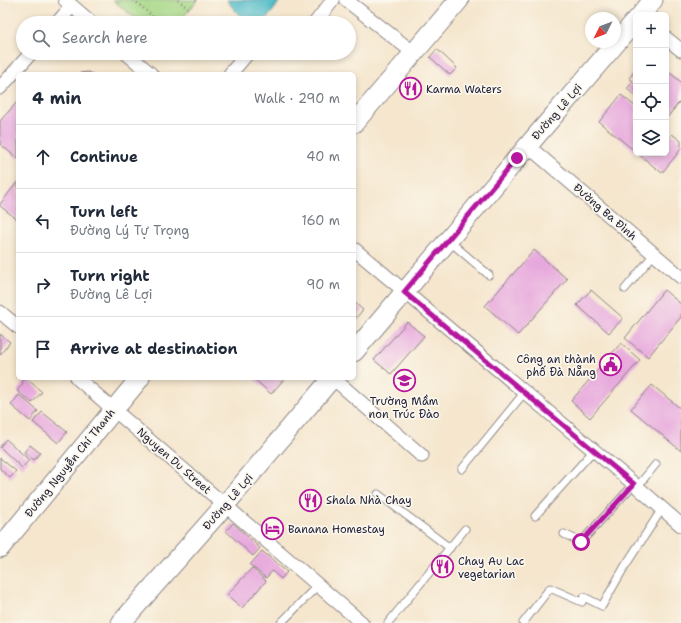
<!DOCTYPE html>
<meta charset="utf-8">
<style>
body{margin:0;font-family:"Shantell Sans",sans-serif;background:#f6f6f7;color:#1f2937}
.controls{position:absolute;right:12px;top:12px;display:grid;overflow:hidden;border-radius:6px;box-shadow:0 2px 6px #0003}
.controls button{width:36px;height:36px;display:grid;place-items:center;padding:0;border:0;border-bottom:1px solid #e0e1e3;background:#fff;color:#1f2937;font:20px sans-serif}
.compass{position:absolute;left:585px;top:12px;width:36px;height:36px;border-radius:50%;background:#fff;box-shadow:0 2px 6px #0003;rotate:228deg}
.stop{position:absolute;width:12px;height:12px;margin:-9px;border:3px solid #b5179e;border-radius:50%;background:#fff}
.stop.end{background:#b5179e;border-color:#fff;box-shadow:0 1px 4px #0008}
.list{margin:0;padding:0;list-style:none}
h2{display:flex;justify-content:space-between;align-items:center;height:52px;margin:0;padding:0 16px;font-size:17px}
h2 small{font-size:13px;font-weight:400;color:#747a83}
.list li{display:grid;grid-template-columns:26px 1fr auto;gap:12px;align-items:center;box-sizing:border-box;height:64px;padding:0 16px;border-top:1px solid #e0e1e3}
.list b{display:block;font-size:15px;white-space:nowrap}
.list p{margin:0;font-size:13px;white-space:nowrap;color:#747a83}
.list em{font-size:13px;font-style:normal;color:#747a83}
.icon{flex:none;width:22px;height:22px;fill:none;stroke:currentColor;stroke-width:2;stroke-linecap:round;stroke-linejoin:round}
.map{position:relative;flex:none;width:681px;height:623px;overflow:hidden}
.search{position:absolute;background:#fff;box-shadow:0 2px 6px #0003;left:16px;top:16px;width:340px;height:44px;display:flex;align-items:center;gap:10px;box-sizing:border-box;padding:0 14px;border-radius:22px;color:#747a83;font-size:15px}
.panel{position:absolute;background:#fff;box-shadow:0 2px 6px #0003;left:16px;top:72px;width:340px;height:308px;border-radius:6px}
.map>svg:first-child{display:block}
</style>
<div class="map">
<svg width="681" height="623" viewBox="0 0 681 623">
<rect width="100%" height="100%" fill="#fbf7ec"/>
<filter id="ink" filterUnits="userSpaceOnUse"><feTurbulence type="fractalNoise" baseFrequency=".025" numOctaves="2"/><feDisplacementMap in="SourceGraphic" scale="8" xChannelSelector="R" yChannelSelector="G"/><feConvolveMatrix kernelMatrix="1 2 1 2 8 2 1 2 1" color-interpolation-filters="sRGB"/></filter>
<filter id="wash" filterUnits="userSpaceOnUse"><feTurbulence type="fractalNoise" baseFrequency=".012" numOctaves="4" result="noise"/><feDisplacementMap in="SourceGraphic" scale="16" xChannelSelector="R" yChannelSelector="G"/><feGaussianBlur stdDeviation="0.9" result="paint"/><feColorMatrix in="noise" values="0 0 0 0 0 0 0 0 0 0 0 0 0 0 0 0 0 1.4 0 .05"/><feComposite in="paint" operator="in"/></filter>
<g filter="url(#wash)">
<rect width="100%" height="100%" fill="#f5e6cd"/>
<!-- green -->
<path fill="#a6d786" stroke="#647c60" d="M113,0H198L178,23H141Z"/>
<!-- water -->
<path fill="#4fbcc8" stroke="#386f82" d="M227,0H280C261,33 248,29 227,0Z"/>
<g id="blocks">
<!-- building -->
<g fill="#e7a8dd">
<path d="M437,49L457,68L450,75L430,57Z"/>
<path d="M636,70V96L627,89L633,81L629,78Z"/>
<path d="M88,72L93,74H80V73Z"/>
<path d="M669,72L681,82V100L666,119V75Z"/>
<path d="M621,95L636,107V119L635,121L636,122V152L599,122Z"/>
<path d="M18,101V159L0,144V121Z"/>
<path d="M672,134L681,141V149L662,173L637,153H666V141Z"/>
<path d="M18,181V220L0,206V204Z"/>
<path d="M534,250L567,279L518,335L485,306Z"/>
<path d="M591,290L623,318L609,333L577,305Z"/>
<path d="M664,290L681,304V317L648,357L625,338Z"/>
<path d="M354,302L363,310L354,320Z"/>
<path d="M407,322L424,336L391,374L374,360Z"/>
<path d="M0,334L10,342L0,355Z"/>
<path d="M621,343L640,360L590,418L571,401Z"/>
<path d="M26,378L42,392L32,403L17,391L23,383L22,382Z"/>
<path d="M253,378H285L271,394Z"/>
<path d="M652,385L681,409V451L631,409Z"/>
<path d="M19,395L38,411L30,421L11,405Z"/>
<path d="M42,412L67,432L58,443L33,422Z"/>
<path d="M6,439L29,460L22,468L0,447Z"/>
<path d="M30,445L40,453L34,460L24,452Z"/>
<path d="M0,458L16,471L10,478L0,469Z"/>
<path d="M233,523L260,548L253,556L226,531Z"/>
<path d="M262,551L287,572L281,579L272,571L266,578L250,565Z"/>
<path d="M252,568L266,581L242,608L227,595Z"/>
</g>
</g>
</g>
<g filter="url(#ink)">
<use href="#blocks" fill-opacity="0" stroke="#8c8484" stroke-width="1"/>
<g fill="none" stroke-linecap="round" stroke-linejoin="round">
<defs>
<g id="lane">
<path d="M448,240L489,275"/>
<path d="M625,289L654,254"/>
<path d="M462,469L524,393"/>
<path d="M637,487L656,464"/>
<path d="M378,494L450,548"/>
<path d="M535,516L594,450"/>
<path d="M564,534L581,542L634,484"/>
<path d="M281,623L318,585"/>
<path d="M388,623L465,529"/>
<path d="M523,623L550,588L582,602L584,597L602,606L625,566L662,509"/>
</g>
<g id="street">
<path d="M65,0L92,23"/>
<path d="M346,0L414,53"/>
<path d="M57,23L72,6"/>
<path d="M315,23L333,0"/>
<path d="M666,38L681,50"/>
<path d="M126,53L151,74"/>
<path d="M230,74L248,53"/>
<path d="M0,88L31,53"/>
<path d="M528,146L681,277"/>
<path d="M354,249L634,484L681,525"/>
<path d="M0,312L18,327"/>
<path d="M77,378L362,623"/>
<path d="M333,378L422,456"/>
</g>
<g id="secondary">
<path d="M641,15L653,0"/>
<path d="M354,123L459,0"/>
<path d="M354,352L537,135L636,20"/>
<path d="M0,548L140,378"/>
<path d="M121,623L225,505L332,378"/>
</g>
</defs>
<!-- lane casing -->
<use href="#lane" stroke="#8c8484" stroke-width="9"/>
<!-- street casing -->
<use href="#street" stroke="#8c8484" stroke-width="15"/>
<!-- secondary casing -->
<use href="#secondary" stroke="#8c8484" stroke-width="21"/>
<!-- path -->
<g stroke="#8c8484" stroke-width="2.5" stroke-dasharray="1 3" stroke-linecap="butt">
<path d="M134,0L160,23"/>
<path d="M178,0L190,10"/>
<path d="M196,0L197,1"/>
</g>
<!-- lane -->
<use href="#lane" stroke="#fff" stroke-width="7"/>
<!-- street -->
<use href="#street" stroke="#fff" stroke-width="13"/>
<!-- secondary -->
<use href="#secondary" stroke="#fff" stroke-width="19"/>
</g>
</g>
<g fill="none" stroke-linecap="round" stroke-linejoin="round" filter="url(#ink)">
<!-- route -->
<path stroke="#b5179e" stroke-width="5" d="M517,158L404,292L634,484L581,542"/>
</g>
<!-- icons -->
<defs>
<symbol id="restaurant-ring" viewBox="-11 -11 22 22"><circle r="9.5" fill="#fbf7ec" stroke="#b5179e" stroke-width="1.5"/><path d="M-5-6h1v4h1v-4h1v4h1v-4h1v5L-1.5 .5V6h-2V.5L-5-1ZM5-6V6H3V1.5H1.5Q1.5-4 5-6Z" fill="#b5179e"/></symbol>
<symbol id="civic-ring" viewBox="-11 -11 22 22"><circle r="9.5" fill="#fbf7ec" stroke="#b5179e" stroke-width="1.5"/><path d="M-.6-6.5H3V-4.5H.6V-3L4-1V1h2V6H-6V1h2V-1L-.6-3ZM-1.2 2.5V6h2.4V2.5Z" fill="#b5179e"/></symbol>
<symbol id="school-ring" viewBox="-11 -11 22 22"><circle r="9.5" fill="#fbf7ec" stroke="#b5179e" stroke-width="1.5"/><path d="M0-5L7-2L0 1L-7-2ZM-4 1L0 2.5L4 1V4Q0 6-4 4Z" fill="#b5179e"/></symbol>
<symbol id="hotel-ring" viewBox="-11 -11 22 22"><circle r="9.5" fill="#fbf7ec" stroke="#b5179e" stroke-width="1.5"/><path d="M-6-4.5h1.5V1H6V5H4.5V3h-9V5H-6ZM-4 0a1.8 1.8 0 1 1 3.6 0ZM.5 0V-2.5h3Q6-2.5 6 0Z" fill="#b5179e"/></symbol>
</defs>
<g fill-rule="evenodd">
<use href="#restaurant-ring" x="398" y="76" width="25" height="25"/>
<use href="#civic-ring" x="598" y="352" width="25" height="25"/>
<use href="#school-ring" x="392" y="368" width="25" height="25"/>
<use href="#restaurant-ring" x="298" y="488" width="25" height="25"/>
<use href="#hotel-ring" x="260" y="516" width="25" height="25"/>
<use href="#restaurant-ring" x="430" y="554" width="25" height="25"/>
</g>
<g text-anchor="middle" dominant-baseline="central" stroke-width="3.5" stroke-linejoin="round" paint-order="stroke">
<!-- poi labels -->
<g font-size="11" fill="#22223b" stroke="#fbf7ec" text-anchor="start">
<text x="426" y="89">Karma Waters</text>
<text x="596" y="359" text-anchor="end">Công an thành<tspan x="596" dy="13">phố Đà Nẵng</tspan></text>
<text x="404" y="401" text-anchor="middle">Trường Mầm<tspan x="404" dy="13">non Trúc Đào</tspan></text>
<text x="326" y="500">Shala Nhà Chay</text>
<text x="288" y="529">Banana Homestay</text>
<text x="458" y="561">Chay Au Lac<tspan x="458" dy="13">vegetarian</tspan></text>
</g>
<!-- street labels -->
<g font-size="11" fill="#22223b" stroke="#fbf7ec">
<text transform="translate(557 112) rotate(-49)">Đường Lê Lợi</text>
<text transform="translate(605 212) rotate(41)">Đường Ba Đình</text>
<text transform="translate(174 461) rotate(41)">Nguyen Du Street</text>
<text transform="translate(70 463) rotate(-51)">Đường Nguyễn Chí Thanh</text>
<text transform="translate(228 502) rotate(-49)">Đường Lê Lợi</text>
</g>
</g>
</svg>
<div class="controls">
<button>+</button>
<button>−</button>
<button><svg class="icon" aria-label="locate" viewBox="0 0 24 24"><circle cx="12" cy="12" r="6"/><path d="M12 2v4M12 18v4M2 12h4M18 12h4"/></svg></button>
<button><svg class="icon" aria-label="layers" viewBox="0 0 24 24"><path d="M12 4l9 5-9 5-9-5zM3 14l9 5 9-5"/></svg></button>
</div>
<svg class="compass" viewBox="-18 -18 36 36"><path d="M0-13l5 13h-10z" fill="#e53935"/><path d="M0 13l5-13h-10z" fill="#747a83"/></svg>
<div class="stop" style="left:581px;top:542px"></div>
<div class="stop end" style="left:517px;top:158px"></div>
<div class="search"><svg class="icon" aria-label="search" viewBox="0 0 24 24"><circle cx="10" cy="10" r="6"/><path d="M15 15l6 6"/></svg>Search here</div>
<section class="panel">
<h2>4 min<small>Walk · 290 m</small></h2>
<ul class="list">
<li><svg class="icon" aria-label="ahead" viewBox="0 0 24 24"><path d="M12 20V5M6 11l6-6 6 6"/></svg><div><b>Continue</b></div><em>40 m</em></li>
<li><svg class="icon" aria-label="left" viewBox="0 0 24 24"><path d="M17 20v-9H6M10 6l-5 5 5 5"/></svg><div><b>Turn left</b><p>Đường Lý Tự Trọng</p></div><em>160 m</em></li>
<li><svg class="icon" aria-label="right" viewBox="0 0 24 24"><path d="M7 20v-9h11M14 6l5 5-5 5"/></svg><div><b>Turn right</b><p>Đường Lê Lợi</p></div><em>90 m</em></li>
<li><svg class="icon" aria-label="arrive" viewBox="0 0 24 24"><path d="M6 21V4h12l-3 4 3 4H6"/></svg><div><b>Arrive at destination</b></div></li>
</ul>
</section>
</div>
